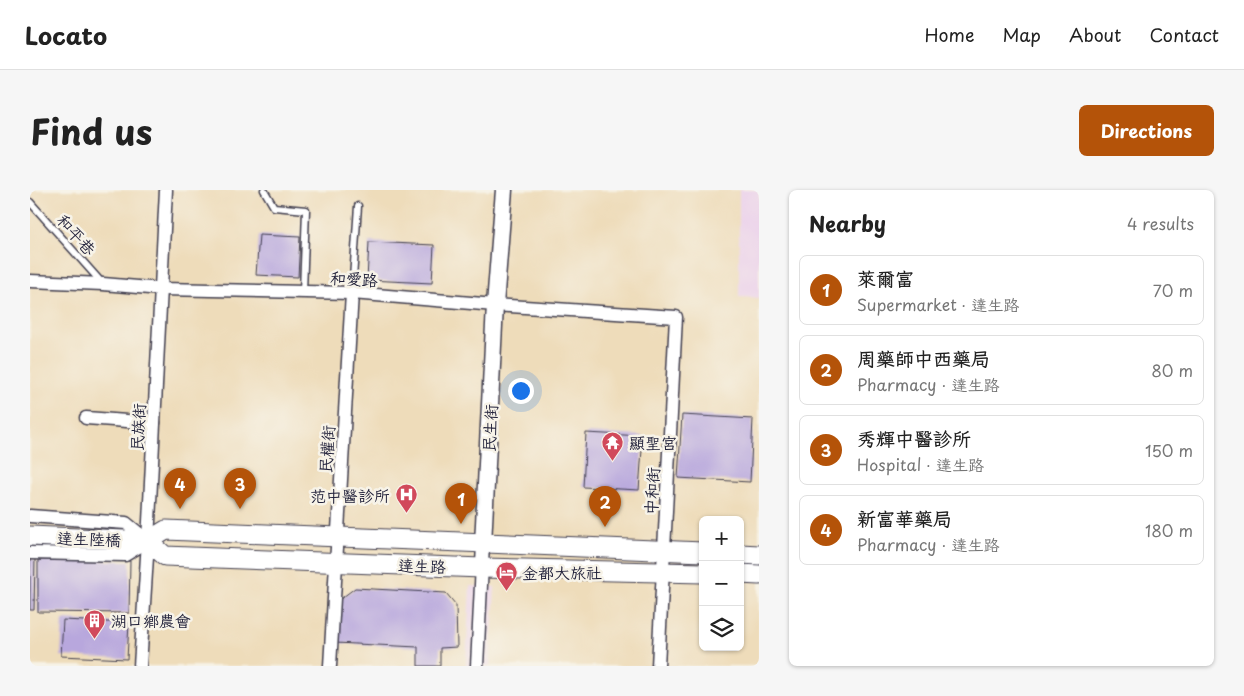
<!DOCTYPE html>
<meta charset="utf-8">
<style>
body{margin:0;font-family:"Playpen Sans","LXGW WenKai TC",sans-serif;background:#f6f6f6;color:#222}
.controls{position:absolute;right:15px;bottom:15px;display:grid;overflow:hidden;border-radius:8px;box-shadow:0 1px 4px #0004}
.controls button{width:45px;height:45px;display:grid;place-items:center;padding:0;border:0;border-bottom:1px solid #e0e0e0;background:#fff;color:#222;font:25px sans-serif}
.you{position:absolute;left:490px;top:200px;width:18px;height:18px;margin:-12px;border:4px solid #fff;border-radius:50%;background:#1a73e8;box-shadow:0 0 0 8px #1a73e833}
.badge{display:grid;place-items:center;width:32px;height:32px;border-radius:50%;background:#b45309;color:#fff;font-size:16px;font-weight:700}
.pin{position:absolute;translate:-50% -41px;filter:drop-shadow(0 1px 2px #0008)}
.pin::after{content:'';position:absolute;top:26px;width:18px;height:15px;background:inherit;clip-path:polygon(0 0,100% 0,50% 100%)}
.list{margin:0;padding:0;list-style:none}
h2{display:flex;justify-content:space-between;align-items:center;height:65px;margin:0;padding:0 20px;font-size:21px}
h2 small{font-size:16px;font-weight:400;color:#767676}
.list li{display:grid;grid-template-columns:32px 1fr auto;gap:15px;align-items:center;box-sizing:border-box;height:70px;margin:0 10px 10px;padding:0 10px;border:1px solid #e0e0e0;border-radius:8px}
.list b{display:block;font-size:19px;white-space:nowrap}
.list p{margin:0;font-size:16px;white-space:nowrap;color:#767676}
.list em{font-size:16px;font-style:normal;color:#767676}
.icon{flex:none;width:28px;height:28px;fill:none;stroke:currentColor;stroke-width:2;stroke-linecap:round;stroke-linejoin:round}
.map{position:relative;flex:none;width:729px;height:476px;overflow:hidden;border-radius:8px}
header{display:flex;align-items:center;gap:30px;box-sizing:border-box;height:70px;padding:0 25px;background:#fff;border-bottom:1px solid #e0e0e0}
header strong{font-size:24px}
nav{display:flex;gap:28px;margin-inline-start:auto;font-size:18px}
.intro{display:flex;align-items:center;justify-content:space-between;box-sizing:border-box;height:120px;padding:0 30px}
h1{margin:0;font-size:35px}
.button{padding:12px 22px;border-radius:8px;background:#b45309;color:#fff;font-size:18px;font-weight:700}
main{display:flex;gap:30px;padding:0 30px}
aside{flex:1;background:#fff;border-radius:8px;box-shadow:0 1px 4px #0004}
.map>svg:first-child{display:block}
</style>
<header>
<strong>Locato</strong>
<nav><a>Home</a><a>Map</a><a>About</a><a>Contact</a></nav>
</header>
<div class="intro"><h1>Find us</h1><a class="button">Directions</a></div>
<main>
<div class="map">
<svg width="729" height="476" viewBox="0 0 729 476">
<rect width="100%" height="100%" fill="#f7f3e8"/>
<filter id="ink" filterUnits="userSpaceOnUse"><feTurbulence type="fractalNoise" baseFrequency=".02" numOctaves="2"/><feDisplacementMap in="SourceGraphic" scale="10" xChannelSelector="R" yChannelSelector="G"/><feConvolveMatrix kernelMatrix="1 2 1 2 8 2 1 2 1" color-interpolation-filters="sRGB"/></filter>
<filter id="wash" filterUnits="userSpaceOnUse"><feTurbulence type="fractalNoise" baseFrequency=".0096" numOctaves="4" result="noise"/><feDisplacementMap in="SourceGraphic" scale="20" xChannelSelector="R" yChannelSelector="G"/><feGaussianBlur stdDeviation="1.12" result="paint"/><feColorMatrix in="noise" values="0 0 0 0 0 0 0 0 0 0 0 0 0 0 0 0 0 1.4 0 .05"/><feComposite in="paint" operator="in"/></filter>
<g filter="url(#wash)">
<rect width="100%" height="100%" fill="#eedcba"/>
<!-- built -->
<g fill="#ebd1eb">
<path d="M709,0H729V108L709,107Z"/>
<path d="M440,396L465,397L460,476H436Z"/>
</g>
<g id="blocks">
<!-- building -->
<g fill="#b8a7dd">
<path d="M229,45L270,47L268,87L226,85Z"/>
<path d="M339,52L404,55L402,93L337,90Z"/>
<path d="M652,225L723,229L720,292L648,288Z"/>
<path d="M556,243L613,246L609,300L553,297Z"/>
<path d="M0,369H5L4,420H0Z"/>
<path d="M8,370L100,371L99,423L8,422Z"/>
<path d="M325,398L416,403L426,415L427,457L410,458V476H388V457L305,453L309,410Z"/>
<path d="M33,430L99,433L97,469L31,466Z"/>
</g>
</g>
</g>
<g filter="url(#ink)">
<use href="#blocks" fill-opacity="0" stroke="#413e4e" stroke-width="1"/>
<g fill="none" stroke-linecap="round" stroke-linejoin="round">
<defs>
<g id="service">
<path d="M234,0L244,17L276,20L273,102"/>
<path d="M0,12L72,93"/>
<path d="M322,103L328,16"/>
</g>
<g id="minor">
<path d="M0,91L73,94L131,99L322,103L465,115L646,127L628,476"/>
<path d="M56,228L124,233"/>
<path d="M0,326L96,333L118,351L95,365L0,363"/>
<path d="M110,476L118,351L136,0"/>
<path d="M300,476L322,103"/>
<path d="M447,476L453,354"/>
</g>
<path id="tertiary" d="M453,354L465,115L474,0"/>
<g id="secondary">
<path d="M0,346L118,351"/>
<path d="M118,351L135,366L452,378L673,383"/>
<path d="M118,351L136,340L673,362"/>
<path d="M710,364L729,365"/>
<path d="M710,384L729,385"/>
</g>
</defs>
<!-- service casing -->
<use href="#service" stroke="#413e4e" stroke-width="9"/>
<!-- minor casing -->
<use href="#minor" stroke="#413e4e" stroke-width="15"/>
<!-- tertiary casing -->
<use href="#tertiary" stroke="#413e4e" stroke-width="19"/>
<!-- secondary casing -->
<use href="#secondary" stroke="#413e4e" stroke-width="21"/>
<!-- service -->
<use href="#service" stroke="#fff" stroke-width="6"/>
<!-- minor -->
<use href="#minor" stroke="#fff" stroke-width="12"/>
<!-- tertiary -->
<use href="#tertiary" stroke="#fff" stroke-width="16"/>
<!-- secondary -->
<use href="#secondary" stroke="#fff" stroke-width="19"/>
</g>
</g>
<!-- icons -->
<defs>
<symbol id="temple-pin" viewBox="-11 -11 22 30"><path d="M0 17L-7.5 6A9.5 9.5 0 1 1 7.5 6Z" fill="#d1495b" stroke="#f7f3e8"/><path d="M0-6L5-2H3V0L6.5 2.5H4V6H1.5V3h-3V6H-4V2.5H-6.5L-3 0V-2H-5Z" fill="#fff"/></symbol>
<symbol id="hospital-pin" viewBox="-11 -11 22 30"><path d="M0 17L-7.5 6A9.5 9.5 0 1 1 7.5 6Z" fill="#d1495b" stroke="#f7f3e8"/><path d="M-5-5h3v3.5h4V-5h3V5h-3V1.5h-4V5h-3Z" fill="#fff"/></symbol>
<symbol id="hotel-pin" viewBox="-11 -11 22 30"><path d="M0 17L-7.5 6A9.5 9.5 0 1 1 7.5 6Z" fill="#d1495b" stroke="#f7f3e8"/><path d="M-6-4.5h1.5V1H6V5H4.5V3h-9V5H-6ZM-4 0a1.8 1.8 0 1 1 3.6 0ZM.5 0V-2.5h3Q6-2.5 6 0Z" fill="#fff"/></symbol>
<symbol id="building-pin" viewBox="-11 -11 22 30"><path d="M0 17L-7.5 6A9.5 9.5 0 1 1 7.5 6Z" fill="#d1495b" stroke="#f7f3e8"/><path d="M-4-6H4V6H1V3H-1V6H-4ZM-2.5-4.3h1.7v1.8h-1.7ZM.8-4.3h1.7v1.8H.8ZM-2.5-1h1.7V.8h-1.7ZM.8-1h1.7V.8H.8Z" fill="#fff"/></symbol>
</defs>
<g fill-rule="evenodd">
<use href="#temple-pin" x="570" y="240" width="25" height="34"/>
<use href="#hospital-pin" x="364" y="292" width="25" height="34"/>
<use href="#hotel-pin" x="464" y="370" width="25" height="34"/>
<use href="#building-pin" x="52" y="418" width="25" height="34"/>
</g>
<g text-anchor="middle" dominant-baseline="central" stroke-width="5" stroke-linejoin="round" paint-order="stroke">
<!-- street labels -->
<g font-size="16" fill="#22223b" stroke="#f7f3e8">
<text transform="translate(47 44) rotate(48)">和平巷</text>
<text transform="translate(324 88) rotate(3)">和愛路</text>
<text transform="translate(107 237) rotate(-87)">民族街</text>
<text transform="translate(459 238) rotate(-87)">民生街</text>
<text transform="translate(296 259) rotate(-86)">民權街</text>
<text transform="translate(621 301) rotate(-87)">中和街</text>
<text transform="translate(59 348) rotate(2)">達生陸橋</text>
<text transform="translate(392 375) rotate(2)">達生路</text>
</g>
<!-- poi labels -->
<g font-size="16" fill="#22223b" stroke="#f7f3e8" text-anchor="start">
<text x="599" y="252">顯聖宮</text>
<text x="360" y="305" text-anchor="end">范中醫診所</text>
<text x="492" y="382">金都大旅社</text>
<text x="81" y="430">湖口鄉農會</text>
</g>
</g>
</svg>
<div class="controls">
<button>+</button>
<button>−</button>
<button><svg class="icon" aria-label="layers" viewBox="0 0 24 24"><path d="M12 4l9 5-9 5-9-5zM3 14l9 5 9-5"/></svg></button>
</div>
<div class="you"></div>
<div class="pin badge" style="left:431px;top:334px">1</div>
<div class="pin badge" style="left:575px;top:337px">2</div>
<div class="pin badge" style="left:210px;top:319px">3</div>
<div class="pin badge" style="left:150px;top:319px">4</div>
</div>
<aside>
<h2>Nearby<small>4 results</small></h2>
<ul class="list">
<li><span class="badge">1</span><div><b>萊爾富</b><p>Supermarket · 達生路</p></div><em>70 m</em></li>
<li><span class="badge">2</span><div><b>周藥師中西藥局</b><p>Pharmacy · 達生路</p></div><em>80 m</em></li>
<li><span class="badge">3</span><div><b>秀輝中醫診所</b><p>Hospital · 達生路</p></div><em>150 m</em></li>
<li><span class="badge">4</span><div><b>新富華藥局</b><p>Pharmacy · 達生路</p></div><em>180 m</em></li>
</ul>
</aside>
</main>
